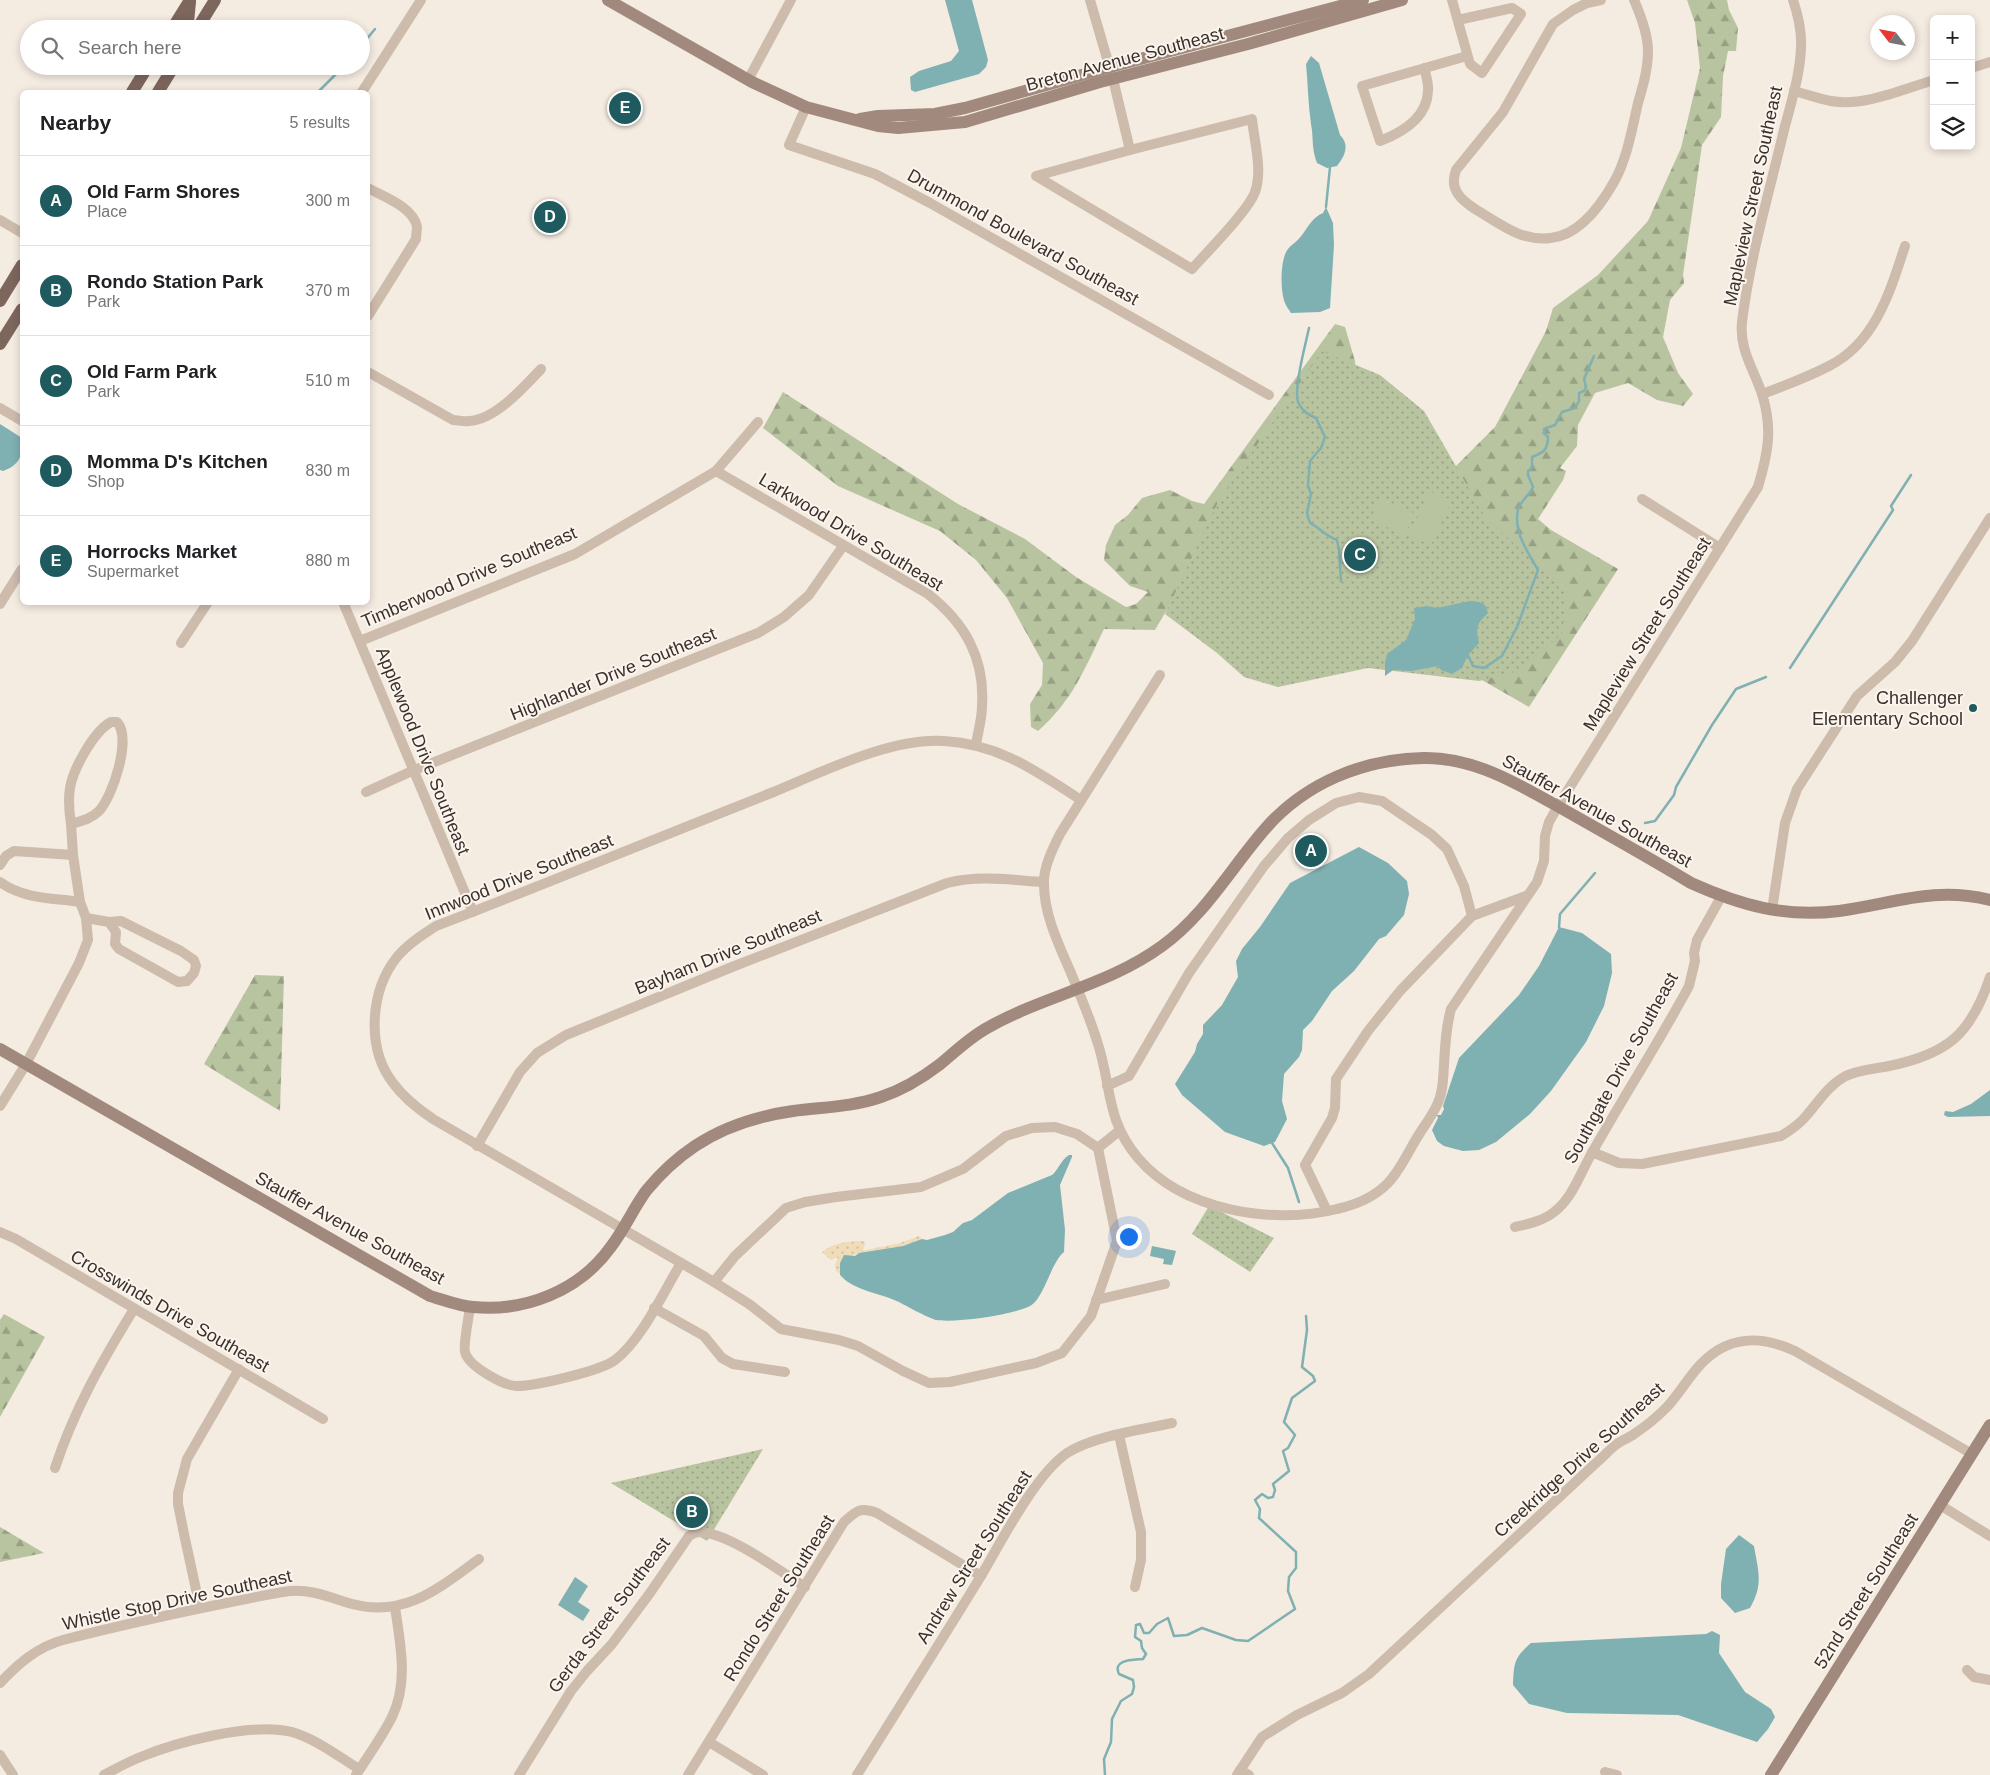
<!DOCTYPE html>
<meta charset="utf-8">
<style>
body{margin:0;font-family:Arial,sans-serif;background:#f6f6f6;color:#202124}
.controls{position:absolute;right:15px;top:15px;display:grid;overflow:hidden;border-radius:8px;box-shadow:0 2px 8px #0003}
.controls button{width:45px;height:45px;display:grid;place-items:center;padding:0;border:0;border-bottom:1px solid #e0e0e0;background:#fff;color:#202124;font:25px sans-serif}
.compass{position:absolute;left:1870px;top:15px;width:45px;height:45px;border-radius:50%;background:#fff;box-shadow:0 2px 8px #0003;rotate:302deg}
.you{position:absolute;left:1128px;top:1236px;width:18px;height:18px;margin:-12px;border:4px solid #fff;border-radius:50%;background:#1a73e8;box-shadow:0 0 0 8px #1a73e833}
.badge{display:grid;place-items:center;width:32px;height:32px;border-radius:50%;background:#1f5a5e;color:#fff;font-size:16px;font-weight:700}
.pin{position:absolute;translate:-50% -50%;border:2px solid #fff;box-shadow:0 1px 5px #0006}
.list{margin:0;padding:0;list-style:none}
h2{display:flex;justify-content:space-between;align-items:center;height:65px;margin:0;padding:0 20px;font-size:21px}
h2 small{font-size:16px;font-weight:400;color:#757577}
.list li{display:grid;grid-template-columns:32px 1fr auto;gap:15px;align-items:center;box-sizing:border-box;height:90px;padding:0 20px;border-top:1px solid #e0e0e0}
.list b{display:block;font-size:19px;white-space:nowrap}
.list p{margin:0;font-size:16px;white-space:nowrap;color:#757577}
.list em{font-size:16px;font-style:normal;color:#757577}
.icon{flex:none;width:28px;height:28px;fill:none;stroke:currentColor;stroke-width:2;stroke-linecap:round;stroke-linejoin:round}
.map{position:relative;flex:none;width:1990px;height:1775px;overflow:hidden}
.search{position:absolute;background:#fff;box-shadow:0 2px 8px #0003;left:20px;top:20px;width:350px;height:55px;display:flex;align-items:center;gap:12px;box-sizing:border-box;padding:0 18px;border-radius:28px;color:#757577;font-size:19px}
.panel{position:absolute;background:#fff;box-shadow:0 2px 8px #0003;left:20px;top:90px;width:350px;height:515px;border-radius:8px}
.map>svg:first-child{display:block}
</style>
<div class="map">
<svg width="1990" height="1775" viewBox="0 0 1990 1775">
<defs>
<pattern id="forest-firs" width="22" height="20" patternUnits="userSpaceOnUse" patternTransform="scale(1.25)"><rect width="22" height="20" fill="#b8c4a0"/><path d="M5 1l3.5 6h-7zM16 11l3.5 6h-7z" fill="#97a083"/></pattern>
<pattern id="sand-dots" width="8" height="8" patternUnits="userSpaceOnUse" patternTransform="scale(1.25)"><rect width="8" height="8" fill="#efdcb8"/><path d="M2 2h.1M6 6h.1" fill="none" stroke="#cebd9e" stroke-width="1.8" stroke-linecap="round"/></pattern>
<pattern id="park-dots" width="8" height="8" patternUnits="userSpaceOnUse" patternTransform="scale(1.25)"><rect width="8" height="8" fill="#b8c4a0"/><path d="M2 2h.1M6 6h.1" fill="none" stroke="#97a083" stroke-width="1.8" stroke-linecap="round"/></pattern>
</defs>
<rect width="100%" height="100%" fill="#f4ebe1"/>
<!-- forest -->
<g fill="url(#forest-firs)">
<path d="M1687,0H1727L1729,10L1738,28L1736,51H1728L1723,76L1721,117L1702,145L1683,275L1684,283L1670,300L1663,337L1678,373L1693,394L1683,406L1657,400L1628,383L1595,393L1578,425L1577,446L1560,468L1566,471L1563,480L1538,519L1551,530L1618,569L1529,707L1475,676L1190,570L1155,630L1104,629C1084,670 1073,700 1038,731L1031,727L1030,704L1042,685L1043,663L1007,598L976,560L940,531L838,486L763,428L783,392L958,504L1025,539L1076,577L1126,607L1136,604L1148,592L1130,586L1104,560L1106,545L1115,525L1128,515L1142,498L1170,490L1192,501L1204,504L1335,324L1345,327L1355,361L1358,388L1456,466L1495,427L1546,331L1553,308L1598,275L1648,221L1681,148L1700,68L1695,23Z"/>
<path d="M255,975L284,976L280,1111L204,1064Z"/>
<path d="M4,1314L45,1337L0,1417V1320Z"/>
<path d="M0,1527L44,1553L0,1562Z"/>
</g>
<!-- sand -->
<path fill="url(#sand-dots)" d="M919,1236L922,1239L903,1246L859,1253L840,1262V1274L836,1271L835,1265L838,1257L831,1260L822,1252C833,1243 848,1241 864,1241L865,1244L863,1250H866L900,1243Z"/>
<!-- park -->
<g fill="url(#park-dots)">
<path d="M1322,351L1380,375L1424,411L1486,518L1567,592L1562,634L1518,671L1479,681L1368,668L1278,687L1244,677L1217,653L1165,614L1219,500Z"/>
<path d="M1209,1206L1274,1238L1250,1272L1192,1234Z"/>
<path d="M763,1449L707,1541L611,1483Z"/>
</g>
<!-- pitch -->
<g fill="#b8c4a0">
<path d="M1429,491L1452,500L1431,545L1409,536Z"/>
<path d="M1380,498L1414,513L1405,535L1370,520Z"/>
</g>
<!-- water -->
<g fill="#7fb0b2">
<path d="M945,0H972L988,60L986,67L979,74L915,92L911,90L910,77L919,71L951,61L959,51Z"/>
<path d="M1311,56L1319,63L1340,135C1350,145 1345,156 1337,166L1327,168L1317,163C1311,146 1314,140 1311,124C1308,104 1308,84 1306,64Z"/>
<path d="M1326,207L1333,223L1334,245L1330,308L1320,312L1291,313C1289,310 1286,306 1285,303C1280,291 1280,259 1288,249C1292,244 1298,241 1302,235C1308,227 1313,217 1323,213Z"/>
<path d="M0,424L22,438C23,455 20,465 3,471L0,470Z"/>
<path d="M1470,601L1479,602L1485,605L1488,613C1476,624 1476,628 1479,643L1468,655L1462,668L1452,674L1441,670L1438,666L1411,671L1393,670L1385,676V663L1387,654L1406,640L1415,619L1414,608L1427,606L1437,608Z"/>
<path d="M1359,847L1388,863L1407,881L1409,894L1404,915L1386,936L1379,939L1354,971L1332,991L1312,1021L1303,1030L1302,1050L1299,1057L1284,1074L1282,1101L1287,1119L1275,1142L1264,1146L1225,1132L1182,1095L1175,1084L1195,1052L1197,1044L1203,1034V1025L1222,1005L1238,977L1236,961L1242,949L1260,927L1290,883Z"/>
<path d="M1559,927L1582,933L1611,954L1612,973L1604,1006L1586,1042L1551,1091L1530,1114L1496,1142L1479,1150L1463,1151L1444,1146L1437,1141L1432,1130L1438,1118L1437,1115H1441L1444,1109L1443,1106L1459,1058L1519,995L1539,966Z"/>
<path d="M1990,1090V1116L1948,1117L1944,1115L1945,1111L1953,1112L1971,1104Z"/>
<path d="M1069,1155H1072V1157L1060,1185L1065,1230L1064,1252C1051,1262 1044,1299 1030,1306C1013,1315 956,1323 936,1320C931,1319 906,1306 899,1302C881,1293 854,1291 840,1275V1263L844,1255L855,1256L859,1253L903,1246L922,1239L927,1240L945,1235L953,1232L963,1223L972,1220L1008,1193L1052,1175C1059,1169 1060,1161 1069,1155Z"/>
<path d="M1152,1246L1176,1251L1172,1265L1163,1264L1164,1259L1150,1256Z"/>
<path d="M1739,1535L1754,1546C1758,1571 1764,1584 1750,1608L1735,1613L1721,1598V1584L1726,1549Z"/>
<path d="M575,1577L588,1586L578,1602L590,1610L583,1621L558,1605Z"/>
<path d="M1712,1631L1720,1635L1719,1653L1745,1692L1771,1709L1775,1717L1768,1729L1757,1742L1678,1715L1567,1713L1529,1704L1513,1685C1514,1663 1514,1658 1531,1643L1706,1634Z"/>
</g>
<g fill="none" stroke-linecap="round" stroke-linejoin="round">
<!-- stream -->
<g stroke="#7fb0b2" stroke-width="2.5">
<path d="M361,46L375,29"/>
<path d="M318,92L344,66"/>
<path d="M1326,207L1330,167"/>
<path d="M1309,328C1306,343 1292,393 1299,404C1303,412 1309,415 1316,418L1325,437L1321,448L1310,461L1308,485L1311,494L1307,513L1310,523C1320,528 1326,536 1337,540L1339,550L1341,581"/>
<path d="M1468,655L1473,666L1484,668L1502,656L1517,627L1538,570C1528,552 1513,532 1518,510C1520,501 1530,495 1533,487L1528,475V471L1532,468V457C1543,453 1548,450 1548,437L1544,433V429L1555,425L1562,412L1575,408L1579,401V393L1584,391L1586,387L1584,379L1594,356"/>
<path d="M1790,668L1893,510L1891,506L1911,475"/>
<path d="M1645,823L1655,821L1674,795L1676,787L1712,725L1736,689L1766,677"/>
<path d="M1559,927L1560,914L1595,873"/>
<path d="M1272,1143L1288,1168L1299,1202"/>
<path d="M1105,1775L1104,1759L1111,1742L1112,1719L1121,1701L1132,1694L1134,1687L1133,1680L1119,1674C1112,1659 1134,1660 1143,1659L1146,1654L1142,1648L1141,1641L1135,1637L1136,1625L1140,1624L1144,1633H1149L1157,1624L1168,1618L1174,1636L1187,1635L1202,1628L1236,1640L1248,1641L1295,1609L1288,1591L1289,1577L1296,1568V1552L1259,1518L1260,1509L1255,1500L1262,1494L1268,1498L1273,1497L1275,1490L1273,1484L1289,1471L1283,1451L1288,1448L1295,1435L1284,1422L1292,1398L1315,1381L1313,1376L1302,1367L1307,1330L1306,1316"/>
</g>
<!-- street -->
<g stroke="#cdbbac" stroke-width="10">
<path d="M1090,0L1113,79L1130,150"/>
<path d="M1452,0L1470,64L1482,73L1521,14L1512,8L1458,20"/>
<path d="M1601,0L1587,3L1573,10L1553,24L1503,112L1456,170C1449,189 1460,199 1475,209C1499,223 1521,242 1551,238C1579,235 1601,205 1614,182C1627,159 1632,129 1638,103C1643,86 1648,69 1648,51C1648,34 1641,16 1634,0"/>
<path d="M1424,68C1426,75 1429,84 1428,91C1427,118 1401,133 1380,141L1362,86L1467,56"/>
<path d="M1971,68L1990,62"/>
<path d="M748,80L791,0"/>
<path d="M1794,91C1806,94 1819,99 1831,101C1864,107 1903,89 1934,80"/>
<path d="M362,92L421,0"/>
<path d="M806,107L789,145L875,174L930,203L1269,395"/>
<path d="M1252,119C1254,141 1263,170 1255,192C1248,211 1207,252 1192,269L1036,176L1130,150Z"/>
<path d="M368,188C382,196 414,207 417,227C417,230 416,235 416,239L368,316"/>
<path d="M0,220L22,233"/>
<path d="M368,372L453,420C458,420 464,422 469,421C495,420 524,387 541,369"/>
<path d="M1762,394C1784,386 1808,377 1829,366C1875,343 1890,292 1905,246"/>
<path d="M0,408L22,421"/>
<path d="M716,471L928,594C965,623 985,658 982,706C982,719 978,732 976,744"/>
<path d="M1642,499L1720,548"/>
<path d="M343,602L473,912"/>
<path d="M0,604L22,569"/>
<path d="M360,641L575,554L716,471L758,422"/>
<path d="M181,643L208,602"/>
<path d="M1160,675L1060,834C1053,848 1043,868 1044,884C1044,915 1059,945 1071,973C1080,995 1090,1018 1097,1041C1112,1085 1105,1119 1138,1158C1183,1211 1273,1225 1337,1209C1355,1205 1374,1197 1387,1184C1400,1171 1408,1152 1418,1136C1424,1126 1432,1116 1437,1105C1443,1093 1443,1079 1444,1065C1445,1046 1446,1027 1451,1009L1537,882L1544,861L1545,836L1549,822L1558,806L1758,487C1768,453 1773,429 1762,394C1754,370 1739,349 1742,322C1750,257 1769,193 1784,130C1791,103 1800,75 1801,48C1802,32 1798,15 1793,0"/>
<path d="M111,722H117C132,738 113,796 99,811C91,819 81,821 71,824C69,811 68,800 70,788C73,769 94,731 111,722Z"/>
<path d="M366,792L412,771L758,633L784,617L809,595L843,546"/>
<path d="M1081,800C1036,771 999,744 944,741C891,737 820,773 771,793C659,837 548,883 436,926C422,935 408,944 397,957C370,991 366,1048 393,1083C404,1098 418,1109 433,1119L714,1282L749,1304L781,1329L839,1340L858,1346L903,1371L929,1383L950,1382L1036,1363L1062,1353L1091,1316L1117,1241L1098,1148"/>
<path d="M0,865L6,856L14,851L73,855"/>
<path d="M0,882C23,899 53,898 80,902"/>
<path d="M1772,910L1785,823L1797,789L1857,696L1895,662L1912,641L1990,518"/>
<path d="M86,918L109,922L121,921L181,951L194,960L196,966L194,973L187,981L178,982L119,949L115,944L116,932L109,922"/>
<path d="M1107,1086L1129,1076L1189,973L1264,866L1288,838L1309,820L1336,803L1359,797L1382,801L1432,835L1447,849L1464,886L1472,916"/>
<path d="M0,1106L26,1064L79,963L88,940L86,918L80,902L73,855L71,824"/>
<path d="M477,1146L520,1072L537,1053L566,1035L732,967L947,883C979,875 1011,880 1043,882"/>
<path d="M1098,1148L1119,1131"/>
<path d="M1592,1152L1619,1163L1642,1164L1781,1136C1791,1130 1800,1124 1807,1115C1819,1101 1828,1086 1844,1077C1856,1070 1875,1069 1889,1066C1948,1054 1971,1034 1990,977"/>
<path d="M1327,1211L1305,1165L1332,1118L1335,1108L1336,1079L1368,1031L1400,991L1472,916L1526,896"/>
<path d="M1515,1227C1528,1224 1543,1221 1554,1212C1573,1198 1581,1171 1593,1151C1624,1096 1659,1042 1689,986L1695,961L1694,953L1697,940L1721,897"/>
<path d="M0,1232L16,1239L323,1419"/>
<path d="M714,1282L735,1256L786,1208L805,1202L836,1197L921,1187L963,1169L1006,1136L1032,1128L1055,1127L1077,1134L1098,1148"/>
<path d="M1096,1300L1165,1284"/>
<path d="M470,1307C469,1316 463,1345 465,1352C468,1366 504,1386 517,1386C535,1386 601,1371 615,1360C641,1341 664,1291 681,1263"/>
<path d="M654,1308L704,1336L722,1358L733,1364L785,1372"/>
<path d="M1119,1435L1141,1532V1560L1135,1587"/>
<path d="M55,1468C74,1410 102,1361 134,1309"/>
<path d="M1940,1505L1990,1536"/>
<path d="M200,1608L184,1534L178,1504V1493L187,1459L239,1369"/>
<path d="M1967,1670L1974,1677L1990,1680"/>
<path d="M0,1683C18,1664 37,1647 63,1640C117,1626 172,1614 226,1603C247,1599 268,1594 290,1591C312,1589 331,1598 352,1604C405,1618 439,1588 479,1559"/>
<path d="M709,1742L763,1775"/>
<path d="M0,1755L13,1775"/>
<path d="M1240,1770L1249,1775"/>
<path d="M1605,1772L1617,1775"/>
<path d="M104,1775C115,1769 126,1763 138,1758C176,1742 252,1722 292,1732C316,1739 338,1756 359,1769"/>
<path d="M356,1775C368,1756 382,1737 392,1717C409,1682 400,1643 395,1607"/>
<path d="M519,1775L571,1691L587,1671L612,1644L650,1593L689,1536C692,1534 697,1532 700,1532C729,1533 780,1571 805,1587"/>
<path d="M688,1775L844,1522C857,1510 860,1507 877,1513L981,1576"/>
<path d="M857,1775C898,1709 940,1643 981,1576C1001,1542 1035,1475 1067,1453C1094,1436 1140,1430 1172,1423"/>
<path d="M1237,1775L1262,1737L1297,1715L1342,1693L1369,1674L1597,1462C1604,1456 1610,1449 1617,1444C1622,1440 1629,1438 1634,1434C1645,1427 1657,1417 1667,1407C1679,1394 1688,1378 1700,1365C1728,1335 1760,1335 1795,1351L1972,1454"/>
</g>
<!-- secondary -->
<g stroke="#a18a7d" stroke-width="12">
<path d="M608,0L752,82L806,107L878,126L898,128L965,122L1100,82L1248,44L1402,0"/>
<path d="M860,119L878,116L935,114L965,108L1110,67L1363,0"/>
<path d="M0,1049L430,1296C444,1300 458,1306 473,1307C525,1312 579,1291 610,1248C624,1230 633,1209 646,1191C660,1174 677,1158 695,1146C725,1126 758,1116 793,1111C823,1107 852,1107 881,1097C902,1090 922,1078 939,1065C955,1052 969,1038 987,1028C1043,996 1109,985 1162,946C1205,915 1231,868 1265,829C1305,783 1363,759 1424,758C1479,757 1528,790 1575,816C1614,838 1653,860 1691,883C1740,905 1785,918 1839,911C1893,904 1933,886 1990,900"/>
<path d="M1771,1775L1990,1425"/>
</g>
<!-- primary -->
<g stroke="#7d675c" stroke-width="12">
<path d="M190,2L188,22L193,29"/>
<path d="M172,29L190,0"/>
<path d="M197,29L215,0"/>
<path d="M132,92L148,66"/>
<path d="M158,92L174,66"/>
<path d="M0,301L22,265"/>
<path d="M0,344L22,309"/>
</g>
</g>
<!-- markers -->
<circle fill="#1f5a5e" stroke="#fbf5ee" stroke-width="2" cx="1973" cy="708" r="5"/>
<g text-anchor="middle" dominant-baseline="central" stroke-width="4" stroke-linejoin="round" paint-order="stroke">
<!-- street labels -->
<g font-size="18" fill="#3b302b" stroke="#fbf5ee">
<text transform="translate(1125 59) rotate(-15)">Breton Avenue Southeast</text>
<text transform="translate(1753 196) rotate(-78)">Mapleview Street Southeast</text>
<text transform="translate(1023 237) rotate(29)">Drummond Boulevard Southeast</text>
<text transform="translate(851 532) rotate(31)">Larkwood Drive Southeast</text>
<text transform="translate(469 577) rotate(-23)">Timberwood Drive Southeast</text>
<text transform="translate(1647 634) rotate(-58)">Mapleview Street Southeast</text>
<text transform="translate(613 674) rotate(-22)">Highlander Drive Southeast</text>
<text transform="translate(423 751) rotate(68)">Applewood Drive Southeast</text>
<text transform="translate(1597 811) rotate(29)">Stauffer Avenue Southeast</text>
<text transform="translate(519 877) rotate(-22)">Innwood Drive Southeast</text>
<text transform="translate(728 952) rotate(-22)">Bayham Drive Southeast</text>
<text transform="translate(1621 1068) rotate(-61)">Southgate Drive Southeast</text>
<text transform="translate(350 1228) rotate(29)">Stauffer Avenue Southeast</text>
<text transform="translate(170 1311) rotate(30)">Crosswinds Drive Southeast</text>
<text transform="translate(1579 1460) rotate(-42)">Creekridge Drive Southeast</text>
<text transform="translate(974 1557) rotate(-58)">Andrew Street Southeast</text>
<text transform="translate(1866 1591) rotate(-58)">52nd Street Southeast</text>
<text transform="translate(779 1598) rotate(-58)">Rondo Street Southeast</text>
<text transform="translate(177 1600) rotate(-12)">Whistle Stop Drive Southeast</text>
<text transform="translate(609 1615) rotate(-53)">Gerda Street Southeast</text>
</g>
<!-- poi labels -->
<g font-size="18" fill="#3b302b" stroke="#fbf5ee" text-anchor="end">
<text x="1963" y="698">Challenger<tspan x="1963" dy="21">Elementary School</tspan></text>
</g>
</g>
</svg>
<div class="controls">
<button>+</button>
<button>−</button>
<button><svg class="icon" aria-label="layers" viewBox="0 0 24 24"><path d="M12 4l9 5-9 5-9-5zM3 14l9 5 9-5"/></svg></button>
</div>
<svg class="compass" viewBox="-18 -18 36 36"><path d="M0-13l5 13h-10z" fill="#e53935"/><path d="M0 13l5-13h-10z" fill="#757577"/></svg>
<div class="you"></div>
<div class="pin badge" style="left:1311px;top:851px">A</div>
<div class="pin badge" style="left:692px;top:1512px">B</div>
<div class="pin badge" style="left:1360px;top:555px">C</div>
<div class="pin badge" style="left:550px;top:217px">D</div>
<div class="pin badge" style="left:625px;top:108px">E</div>
<div class="search"><svg class="icon" aria-label="search" viewBox="0 0 24 24"><circle cx="10" cy="10" r="6"/><path d="M15 15l6 6"/></svg>Search here</div>
<section class="panel">
<h2>Nearby<small>5 results</small></h2>
<ul class="list">
<li><span class="badge">A</span><div><b>Old Farm Shores</b><p>Place</p></div><em>300 m</em></li>
<li><span class="badge">B</span><div><b>Rondo Station Park</b><p>Park</p></div><em>370 m</em></li>
<li><span class="badge">C</span><div><b>Old Farm Park</b><p>Park</p></div><em>510 m</em></li>
<li><span class="badge">D</span><div><b>Momma D's Kitchen</b><p>Shop</p></div><em>830 m</em></li>
<li><span class="badge">E</span><div><b>Horrocks Market</b><p>Supermarket</p></div><em>880 m</em></li>
</ul>
</section>
</div>
